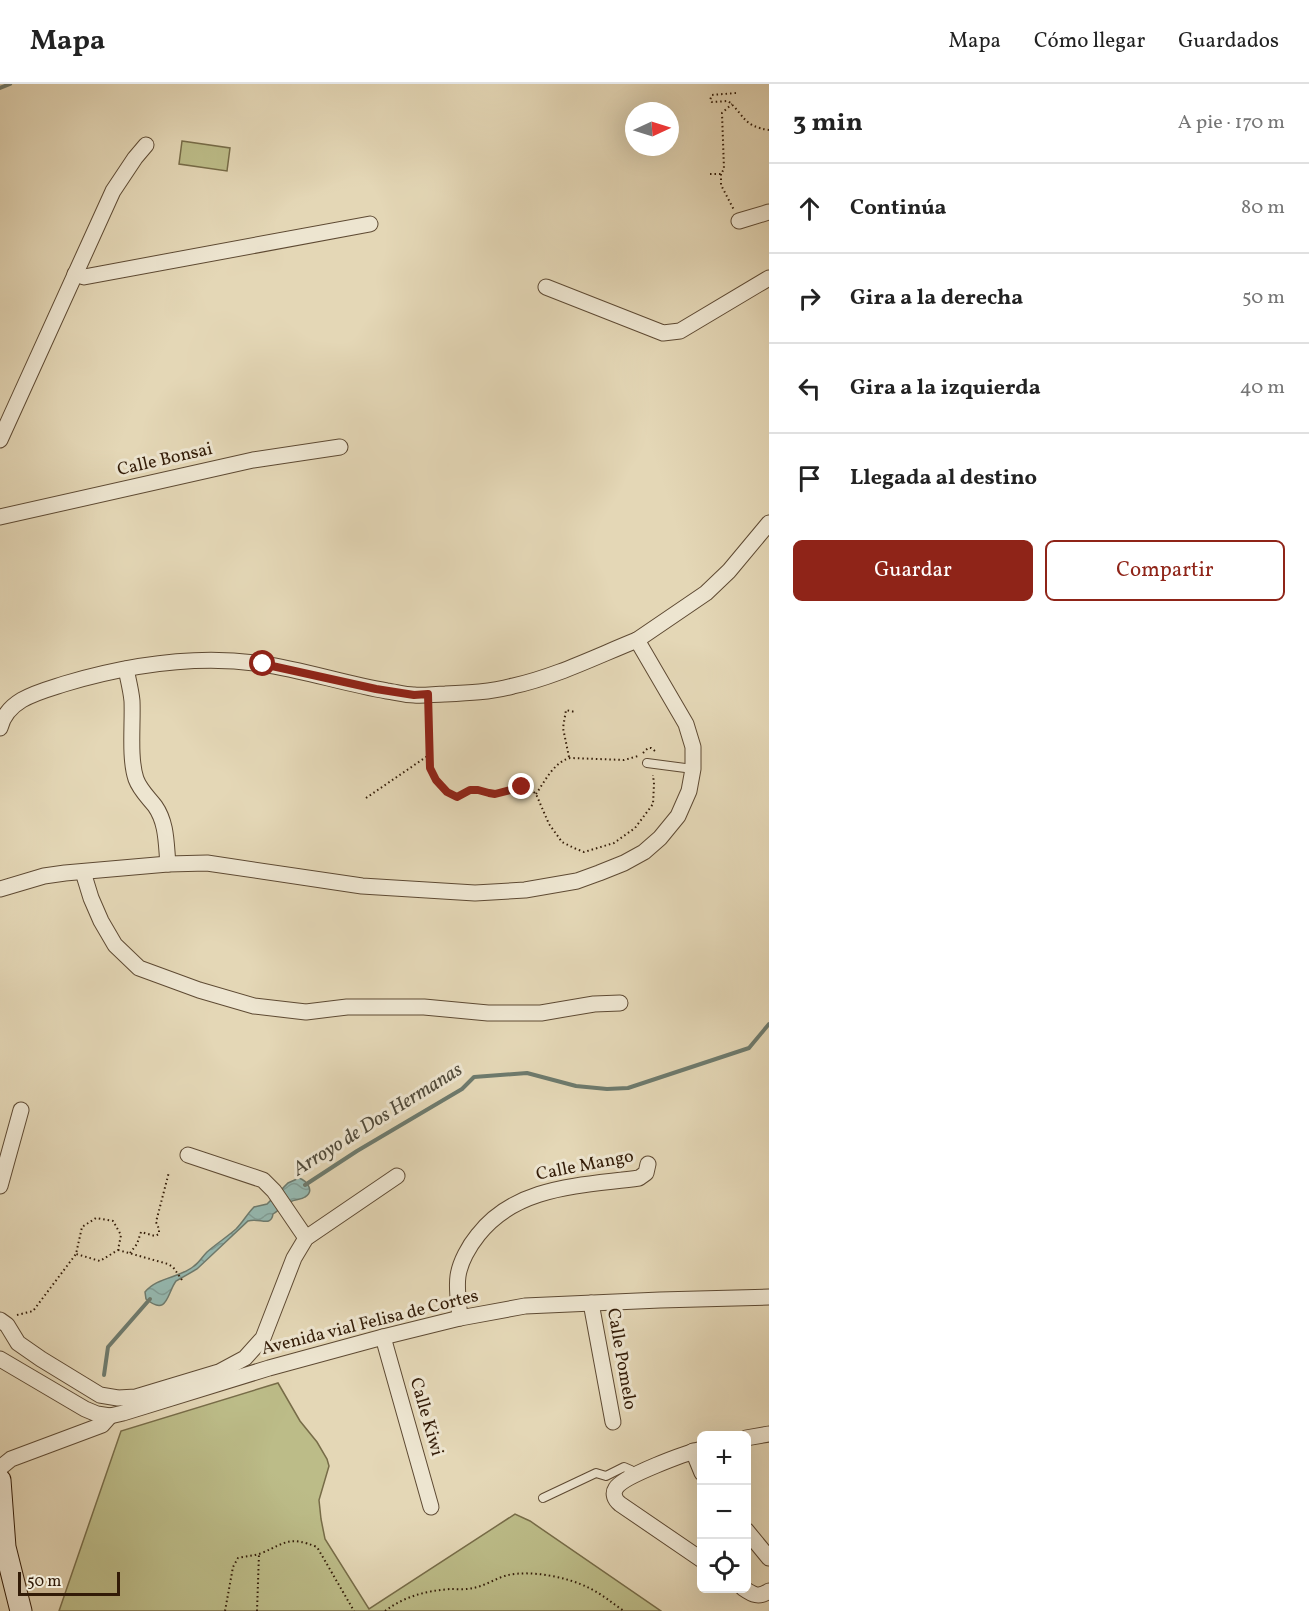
<!DOCTYPE html>
<html lang="es">
<meta charset="utf-8">
<style>
body{margin:0;font-family:Vollkorn,serif;background:#f6f6f6;color:#222}
.controls{position:absolute;right:18px;bottom:18px;display:grid;overflow:hidden;border-radius:9px;box-shadow:0 6px 24px #0002}
.controls button{width:54px;height:54px;display:grid;place-items:center;padding:0;border:0;border-bottom:2px solid #e0e0e0;background:#fff;color:#222;font:30px sans-serif}
.compass{position:absolute;left:625px;top:18px;width:54px;height:54px;border-radius:50%;background:#fff;box-shadow:0 6px 24px #0002;rotate:86deg}
.scale{position:absolute;left:18px;bottom:15px;width:102px;box-sizing:border-box;padding-left:6px;border:3px solid #321b07;border-top:0;font-size:16px;line-height:21px;white-space:nowrap;color:#321b07;-webkit-text-stroke:4px #ede5d0;paint-order:stroke}
.stop{position:absolute;width:18px;height:18px;margin:-14px;border:4px solid #8f2418;border-radius:50%;background:#fff}
.stop.end{background:#8f2418;border-color:#fff;box-shadow:0 2px 6px #0008}
.list{margin:0;padding:0;list-style:none}
h2{display:flex;justify-content:space-between;align-items:center;height:78px;margin:0;padding:0 24px;font-size:26px}
h2 small{font-size:20px;font-weight:400;color:#767676}
.list li{display:grid;grid-template-columns:39px 1fr auto;gap:18px;align-items:center;box-sizing:border-box;height:90px;padding:0 24px;border-top:2px solid #e0e0e0}
.list b{display:block;font-size:22px;white-space:nowrap}
.list em{font-size:20px;font-style:normal;color:#767676}
.actions{display:flex;gap:12px;padding:18px 24px}
.actions a{flex:1;padding:14px 0;border:2px solid #8f2418;border-radius:9px;text-align:center;font-size:21px;color:#8f2418}
.actions .main{background:#8f2418;color:#fff}
.icon{flex:none;width:33px;height:33px;fill:none;stroke:currentColor;stroke-width:2;stroke-linecap:round;stroke-linejoin:round}
.map{position:relative;flex:none;width:769px;height:1527px;overflow:hidden}
header{display:flex;align-items:center;gap:36px;box-sizing:border-box;height:84px;padding:0 30px;background:#fff;border-bottom:2px solid #e0e0e0}
header strong{font-size:28px}
nav{display:flex;gap:33px;margin-inline-start:auto;font-size:21px}
main{display:flex}
aside{flex:1;background:#fff}
.map>svg:first-child{display:block}
</style>
<header>
<strong>Mapa</strong>
<nav><a>Mapa</a><a>Cómo llegar</a><a>Guardados</a></nav>
</header>
<main>
<div class="map">
<svg width="769" height="1527" viewBox="0 0 769 1527">
<defs>
<pattern id="water-waves" width="16" height="10" patternUnits="userSpaceOnUse" patternTransform="scale(1.5)"><rect width="16" height="10" fill="#95b9b1"/><path d="M0 5q4-4 8 0t8 0" fill="none" stroke="#819e97"/></pattern>
</defs>
<rect width="100%" height="100%" fill="#e4d7b6"/>
<filter id="stains"><feTurbulence type="fractalNoise" baseFrequency=".00333" numOctaves="4"/><feColorMatrix values="0 0 0 0 .2 0 0 0 0 .09 0 0 0 0 .02 0 0 0 .5 -.17"/></filter>
<radialGradient id="worn" r=".72"><stop offset=".6" stop-color="#630" stop-opacity="0"/><stop offset="1" stop-color="#630" stop-opacity=".3"/></radialGradient>
<!-- green -->
<g fill="#bcbc88" stroke="#776c48" stroke-width="1.5">
<path d="M182,57L230,64L227,87L179,80Z"/>
<path d="M278,1299L300,1337L317,1358L327,1375L329,1382L319,1416L321,1435L325,1455L369,1525L515,1430L530,1437L661,1527H59L121,1347Z"/>
</g>
<!-- water -->
<path fill="url(#water-waves)" stroke="#6d7a6d" stroke-width="1.5" d="M299,1094C307,1097 315,1107 305,1113C301,1116 295,1115 290,1118C284,1121 279,1126 273,1130C271,1144 259,1133 248,1137L197,1185L176,1197C167,1209 168,1233 146,1215L145,1208C157,1193 180,1194 194,1182C199,1179 202,1173 207,1168C216,1160 227,1153 236,1145C243,1138 247,1130 254,1123L267,1120L288,1099Z"/>
<g fill="none" stroke-linecap="round" stroke-linejoin="round">
<!-- stream -->
<g stroke="#6d7a6d" stroke-width="4">
<path d="M0,4L10,0"/>
<path d="M305,1101L357,1067L462,1005L474,993L527,989L576,1002L607,1005L628,1004L749,964L769,940"/>
<path d="M104,1291L108,1263L150,1215"/>
</g>
<defs>
<g id="lane">
<path d="M647,679L693,685"/>
<path d="M543,1414L596,1389L606,1392L624,1383L631,1386L634,1392"/>
</g>
<g id="street">
<path d="M739,137L769,128"/>
<path d="M75,190L84,193L370,140"/>
<path d="M546,203L663,249L680,247L769,194"/>
<path d="M0,356L113,107L135,74L146,61"/>
<path d="M0,433L253,376L340,363"/>
<path d="M637,556L706,509L729,487L769,439"/>
<path d="M126,585C128,595 131,606 132,617C133,640 129,674 136,695C140,706 148,713 155,722C167,739 166,760 168,780"/>
<path d="M0,644C7,615 39,608 64,600C128,581 195,570 262,580C304,586 345,600 387,607C395,608 405,611 414,611C424,612 435,610 445,610C468,609 491,608 513,602C555,593 597,572 637,556L686,640L693,663V685L689,707L678,732L660,754L644,768L624,779L599,789L577,797L525,806L475,809L362,802L207,779L168,780L65,789L44,792L0,805"/>
<path d="M83,788L91,814L101,837L115,861L139,884L199,906L254,922L306,928L347,923H424L488,929H541L594,920L620,919"/>
<path d="M188,1071L263,1096L274,1107L306,1154"/>
<path d="M0,1102L21,1026"/>
<path d="M591,1219L613,1338"/>
<path d="M460,1234C459,1221 456,1205 458,1192C460,1178 469,1162 478,1151C517,1101 582,1102 639,1094L646,1089L648,1080"/>
<path d="M0,1236L7,1241L18,1259L41,1275L100,1311L118,1314L136,1313L219,1288L245,1274L263,1254L294,1174L306,1154L397,1092"/>
<path d="M383,1253L431,1423"/>
<path d="M0,1275L85,1325L97,1330L110,1332L123,1329L269,1284L383,1253L460,1234L525,1222L660,1216L769,1213"/>
<path d="M746,1354L769,1350"/>
<path d="M702,1365C686,1369 623,1392 616,1404C612,1410 615,1416 620,1420L702,1476"/>
<path d="M693,1367L702,1389"/>
<path d="M0,1384L11,1375L102,1341L110,1332"/>
<path d="M746,1446L769,1474"/>
<path d="M743,1504C753,1511 759,1514 769,1507"/>
</g>
<path id="secondary" d="M0,1396L5,1463L21,1527"/>
</defs>
<!-- lane casing -->
<use href="#lane" stroke="#5e4a33" stroke-width="10"/>
<!-- street casing -->
<use href="#street" stroke="#5e4a33" stroke-width="17"/>
<!-- secondary casing -->
<use href="#secondary" stroke="#321b07" stroke-width="23"/>
<!-- path -->
<g stroke="#321b07" stroke-width="2" stroke-dasharray="1.5 3" stroke-linecap="butt">
<path d="M736,9L712,11L710,16L712,18L728,17C745,31 742,42 769,46"/>
<path d="M710,90H721L724,85L722,29L732,20"/>
<path d="M721,90V101L734,126"/>
<path d="M428,625C428,660 421,694 457,713L470,706H478L489,709H495L522,703L530,705L536,710L549,740L562,758L574,764L584,768L614,759L635,744L653,720L654,700L653,691"/>
<path d="M643,669L648,664H651L655,667V670"/>
<path d="M569,673L563,644L566,626L575,628"/>
<path d="M536,710C545,697 554,678 570,674L624,676L638,672"/>
<path d="M366,714L429,671"/>
<path d="M118,1166L168,1180L173,1183L182,1196"/>
<path d="M130,1169L137,1160L141,1148L155,1152L159,1150V1145L156,1138L169,1088"/>
<path d="M17,1231L33,1227L76,1170L82,1143L96,1134L113,1137L121,1151L118,1166L100,1177L76,1170"/>
<path d="M225,1527L233,1483L238,1474C246,1472 254,1472 262,1469C287,1458 289,1452 317,1463L354,1527"/>
<path d="M257,1527L259,1470"/>
<path d="M385,1527C405,1512 426,1507 450,1505C457,1505 466,1506 473,1504C485,1502 496,1494 508,1491C531,1486 568,1493 589,1504C602,1510 612,1519 624,1527"/>
</g>
<!-- lane -->
<use href="#lane" stroke="#ede5d0" stroke-width="8"/>
<!-- street -->
<use href="#street" stroke="#ede5d0" stroke-width="15"/>
<!-- secondary -->
<use href="#secondary" stroke="#ede5d0" stroke-width="21"/>
</g>
<g fill="none" stroke-linecap="round" stroke-linejoin="round">
<!-- route -->
<path stroke="#8f2418" stroke-width="8" d="M263,580L376,605L414,611L428,610L430,684L436,696L447,708L457,713L470,706H478L489,709L495,710L522,703"/>
</g>
<g text-anchor="middle" dominant-baseline="central" stroke-width="6" stroke-linejoin="round" paint-order="stroke">
<!-- street labels -->
<g font-size="18" fill="#321b07" stroke="#ede5d0">
<text transform="translate(165 376) rotate(-13)">Calle Bonsai</text>
<text transform="translate(585 1082) rotate(-11)">Calle Mango</text>
<text transform="translate(370 1239) rotate(-14)">Avenida vial Felisa de Cortes</text>
<text transform="translate(621 1275) rotate(80)">Calle Pomelo</text>
<text transform="translate(426 1333) rotate(74)">Calle Kiwi</text>
</g>
<!-- water labels -->
<g font-size="20" font-style="italic" fill="#504a3a" stroke="#ede5d0">
<text transform="translate(378 1036) rotate(-32)">Arroyo de Dos Hermanas</text>
</g>
</g>
<rect width="100%" height="100%" filter="url(#stains)"/>
<rect width="100%" height="100%" fill="url(#worn)"/>
</svg>
<div class="controls">
<button>+</button>
<button>−</button>
<button><svg class="icon" aria-label="locate" viewBox="0 0 24 24"><circle cx="12" cy="12" r="6"/><path d="M12 2v4M12 18v4M2 12h4M18 12h4"/></svg></button>
</div>
<svg class="compass" viewBox="-18 -18 36 36"><path d="M0-13l5 13h-10z" fill="#e53935"/><path d="M0 13l5-13h-10z" fill="#767676"/></svg>
<div class="scale">50 m</div>
<div class="stop" style="left:263px;top:580px"></div>
<div class="stop end" style="left:522px;top:703px"></div>
</div>
<aside>
<h2>3 min<small>A pie · 170 m</small></h2>
<ul class="list">
<li><svg class="icon" aria-label="ahead" viewBox="0 0 24 24"><path d="M12 20V5M6 11l6-6 6 6"/></svg><div><b>Continúa</b></div><em>80 m</em></li>
<li><svg class="icon" aria-label="right" viewBox="0 0 24 24"><path d="M7 20v-9h11M14 6l5 5-5 5"/></svg><div><b>Gira a la derecha</b></div><em>50 m</em></li>
<li><svg class="icon" aria-label="left" viewBox="0 0 24 24"><path d="M17 20v-9H6M10 6l-5 5 5 5"/></svg><div><b>Gira a la izquierda</b></div><em>40 m</em></li>
<li><svg class="icon" aria-label="arrive" viewBox="0 0 24 24"><path d="M6 21V4h12l-3 4 3 4H6"/></svg><div><b>Llegada al destino</b></div></li>
</ul>
<div class="actions"><a class="main">Guardar</a><a>Compartir</a></div>
</aside>
</main>
